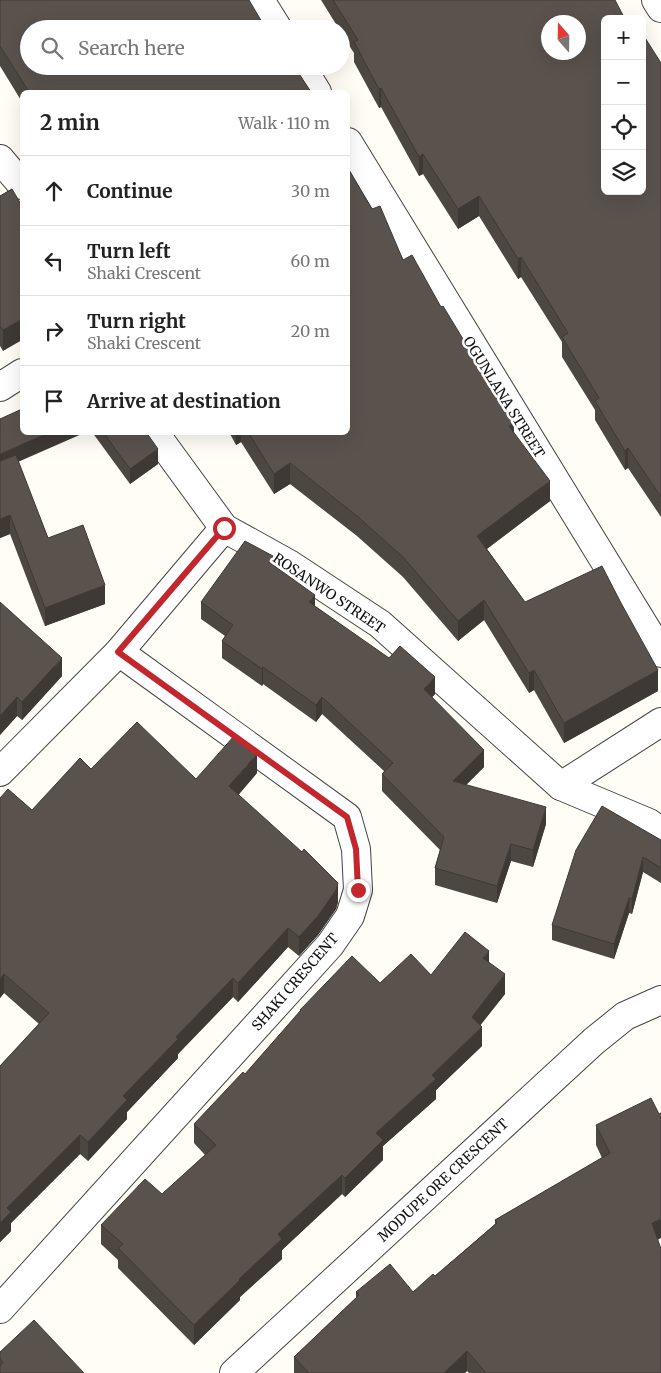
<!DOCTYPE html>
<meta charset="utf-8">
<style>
body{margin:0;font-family:Merriweather,serif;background:#f2f2f2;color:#222}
.controls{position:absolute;right:15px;top:15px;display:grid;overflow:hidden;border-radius:8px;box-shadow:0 5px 20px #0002}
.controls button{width:45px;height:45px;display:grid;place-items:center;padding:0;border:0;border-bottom:1px solid #e0e0e0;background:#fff;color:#222;font:25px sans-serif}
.compass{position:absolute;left:541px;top:15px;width:45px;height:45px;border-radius:50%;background:#fff;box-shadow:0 5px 20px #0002;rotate:340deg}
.stop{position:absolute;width:15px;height:15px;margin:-11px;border:4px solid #c4262e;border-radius:50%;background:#fff}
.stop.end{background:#c4262e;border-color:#fff;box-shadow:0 1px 5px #0008}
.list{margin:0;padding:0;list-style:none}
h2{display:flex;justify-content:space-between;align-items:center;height:65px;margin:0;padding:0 20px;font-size:21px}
h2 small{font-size:16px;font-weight:400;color:#767676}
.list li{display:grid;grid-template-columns:32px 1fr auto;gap:15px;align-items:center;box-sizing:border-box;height:70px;padding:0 20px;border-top:1px solid #e0e0e0}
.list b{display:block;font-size:19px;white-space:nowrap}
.list p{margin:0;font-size:16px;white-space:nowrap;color:#767676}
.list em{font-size:16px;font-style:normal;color:#767676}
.icon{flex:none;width:28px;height:28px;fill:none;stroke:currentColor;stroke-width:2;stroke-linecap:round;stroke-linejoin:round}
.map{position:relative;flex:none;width:661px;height:1373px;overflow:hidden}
.search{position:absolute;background:#fff;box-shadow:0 5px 20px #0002;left:20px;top:20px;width:330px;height:55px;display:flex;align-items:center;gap:12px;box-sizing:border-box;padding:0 18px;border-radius:28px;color:#767676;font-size:19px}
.panel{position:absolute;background:#fff;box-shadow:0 5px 20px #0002;left:20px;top:90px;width:330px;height:345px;border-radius:8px}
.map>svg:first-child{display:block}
</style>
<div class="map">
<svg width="661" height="1373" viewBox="0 0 661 1373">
<rect width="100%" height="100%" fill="#fffdf5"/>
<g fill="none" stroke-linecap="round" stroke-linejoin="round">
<defs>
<g id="minor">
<path d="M260,0L278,29"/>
<path d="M656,0L661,8"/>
<path d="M301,66L317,92"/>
<path d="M348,142L661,653"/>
<path d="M0,159L22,185"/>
<path d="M0,387L22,373"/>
<path d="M154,432L224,528L289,564L380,624L561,786L649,823L661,832"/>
<path d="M0,772L119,652L224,528"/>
<path d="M561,786L661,722"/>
<path d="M0,1309L330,945L350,916L358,890L356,849L347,817L119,652"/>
<path d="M234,1373L594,1041L625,1016L661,1000"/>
</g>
</defs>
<!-- minor casing -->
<use href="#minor" stroke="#444" stroke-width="30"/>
<!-- minor -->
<use href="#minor" stroke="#fff" stroke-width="28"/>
</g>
<!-- wall -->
<g fill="#4d4742">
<path d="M0,0L294,74L311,92H22V102L0,66Z"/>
<path d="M321,0H615L605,19L661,63V517L628,468L625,470L595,420V410L562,357V342L521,277L518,279L479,216L458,229L423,174L419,176L381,107L379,108L354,62V53L341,33V29H339Z"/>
<path d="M12,189L3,351L0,346V196Z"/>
<path d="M372,209L403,260L514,433L550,501L487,549L525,602L658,691L564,743L534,690L529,693L484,620L458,641L403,577L357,536L290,484L274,494L241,442L236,445L229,432H348Z"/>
<path d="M22,432H86L18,462L48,538L105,604L45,626L10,534L0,538Z"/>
<path d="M92,432H146L158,464L130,484Z"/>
<path d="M273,565L315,606L435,694L432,697L484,767L466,785L546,824L533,867L511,861L497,903L435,885V868L440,850L382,791V774L384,771L322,714L316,722L263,684L262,686L222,658V641L225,636L201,619V602Z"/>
<path d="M0,602L62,676L22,720L17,716L0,735Z"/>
<path d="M91,769L196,779L257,773L238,795L338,902L336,909L318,935L299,956L288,947L238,1002L233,997L178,1054V1058L127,1112V1119L88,1161L80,1154L11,1223V1231L0,1242V1066L39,1024L4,993L0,998V798L32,810Z"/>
<path d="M661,840V883L643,872L632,914L629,913L614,959L552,940V925Z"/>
<path d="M489,962L505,994L480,1025L482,1046L436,1090V1099L383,1146V1160L345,1197L342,1194L282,1250V1259L240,1297V1300L194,1345L118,1268V1260L101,1244V1225L162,1194L205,1155L194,1143V1124L245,1074L300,1012V1010L380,983L431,975Z"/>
<path d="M596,1125L658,1240L661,1373H469L467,1371L465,1373H294V1357L356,1298V1292H413L435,1276L495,1224V1220L602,1158L596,1145Z"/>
<path d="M0,1352L84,1373H0Z"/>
</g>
<!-- shaded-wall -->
<g fill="#3f3936">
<path d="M381,88V107L379,108V89Z"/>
<path d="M423,154V174L419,176V157Z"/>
<path d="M479,196V216L458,229V209Z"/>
<path d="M521,257V277L518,279V259Z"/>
<path d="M22,319V340L3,351V330Z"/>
<path d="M514,423V443L509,426Z"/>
<path d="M51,432H86L0,469V454Z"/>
<path d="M236,432H241V442L236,445Z"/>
<path d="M628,448V468L625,470V451Z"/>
<path d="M158,449V464L130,484V469Z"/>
<path d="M290,463V484L274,494V474Z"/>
<path d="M550,481V501L477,556V536Z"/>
<path d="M10,515V534L0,538V519Z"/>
<path d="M273,556V573L269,562Z"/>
<path d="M105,585V604L45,626V608Z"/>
<path d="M315,595V612L309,602Z"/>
<path d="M484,600V620L458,641V621Z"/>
<path d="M62,658V676L22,720V702Z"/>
<path d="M263,667V684L262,686V669Z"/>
<path d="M534,670V690L529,693V673Z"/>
<path d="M658,670V691L564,743V723Z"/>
<path d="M435,677V694L424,706V689Z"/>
<path d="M17,697V716L0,735V716Z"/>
<path d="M322,697V714L316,722V705Z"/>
<path d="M484,750V767L453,798V781Z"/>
<path d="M257,754V773L229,806V786Z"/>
<path d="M546,807V824L533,867V850Z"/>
<path d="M511,844V861L497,903V886Z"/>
<path d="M643,857V872L632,914V899Z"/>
<path d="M338,883V902L336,909L318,935L299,956V937Z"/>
<path d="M629,898V913L614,959V944Z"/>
<path d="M288,928V947L238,1002V983Z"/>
<path d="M489,951V970L483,958Z"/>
<path d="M4,974V993L0,998V979Z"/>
<path d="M505,974V994L472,1036V1017Z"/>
<path d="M233,978V997L178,1054V1058L127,1112V1119L88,1161V1142L123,1096L176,1037Z"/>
<path d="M482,1027V1046L436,1090V1099L383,1146V1160L345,1197V1178L376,1133L432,1075Z"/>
<path d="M80,1135V1154L11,1223V1231L0,1242V1223L7,1208Z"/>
<path d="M342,1175V1194L282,1250V1259L240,1297V1300L194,1345V1325L239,1279L278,1234Z"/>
<path d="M661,1219V1238L652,1243V1223Z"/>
<path d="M467,1351V1371L465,1373H444Z"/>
</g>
<!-- building -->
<g fill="#5a524d" stroke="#3f3936" fill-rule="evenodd">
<path d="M0,0H249L266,29H29V66H289L294,74L298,72L311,92H29L0,46Z"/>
<path d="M333,0H615L625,19H605V191H642V33L661,63V497L628,448L625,451L595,401L599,398L562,337L568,333L521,257L518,259L479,196L458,209L423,154L419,157L381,88L379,89L354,42L358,40ZM548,22H578V52H548Z"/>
<path d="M348,168L372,209L380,206L403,260L412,255L441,307L443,306L514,423L509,426L550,481L477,536L525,602L602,566L621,603L658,670L564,723L534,670L529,673L484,600L458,621L403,557L357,516L290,463L274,474L248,432H348Z"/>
<path d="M12,189L22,206V319L3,330L0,326V196Z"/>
<path d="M22,409V432H51L0,454V419Z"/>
<path d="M103,432H146L158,449L130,469Z"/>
<path d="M16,455L48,538L83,525L105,585L45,608L10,515L0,519V461Z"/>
<path d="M245,541L273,556L269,562L315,595L309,602L389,658L400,646L435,677L424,689L484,750L453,781L546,807L533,850L511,844L497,886L435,868L444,837L382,774L393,763L322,697L316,705L263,667L262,669L222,641L233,625L201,602Z"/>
<path d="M0,602L62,658L22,702L17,697L0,716Z"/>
<path d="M137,722L196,779L234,736L257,754L229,786L302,852L304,849L338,883L336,890L318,916L299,937L288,928L238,983L233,978L176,1037L178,1039L123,1096L127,1100L88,1142L80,1135L7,1208L11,1212L0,1223V1066L49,1013L4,974L0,979V798L8,789L32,810L80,758L91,769Z"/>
<path d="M602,806L661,840V868L643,857L632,899L629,898L614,944L552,925L576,850Z"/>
<path d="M465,932L489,951L483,958L505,974L472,1017L482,1027L432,1075L436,1079L376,1133L383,1140L345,1178L342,1175L278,1234L282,1239L239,1279L240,1280L194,1325L118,1248L123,1244L101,1225L145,1179L162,1194L216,1145L194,1124L243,1072L245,1074L301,1010H300L352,956L380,983L411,954L431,975Z"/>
<path d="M651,1098L659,1114L661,1113V1219L652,1223L661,1249V1373H486L467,1351L444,1373H309L294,1357L359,1295L356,1292L390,1264L413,1292L433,1274L435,1276L497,1223L495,1220L610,1153L596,1125Z"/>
<path d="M34,1320L84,1373H0V1366L3,1362L0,1359V1352Z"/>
</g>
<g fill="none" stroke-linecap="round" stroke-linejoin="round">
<!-- route -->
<path stroke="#c4262e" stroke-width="6" d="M224,528L118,652L347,817L356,849L358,890"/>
</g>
<g text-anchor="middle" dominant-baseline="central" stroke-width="5" stroke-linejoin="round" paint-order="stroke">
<!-- street labels -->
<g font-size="14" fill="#111" stroke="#fff">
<text transform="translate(504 397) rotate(58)">OGUNLANA STREET</text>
<text transform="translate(329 593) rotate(34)">ROSANWO STREET</text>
<text transform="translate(295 982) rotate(-49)">SHAKI CRESCENT</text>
<text transform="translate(443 1180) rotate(-43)">MODUPE ORE CRESCENT</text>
</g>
</g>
</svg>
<div class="controls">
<button>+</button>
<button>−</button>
<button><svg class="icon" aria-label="locate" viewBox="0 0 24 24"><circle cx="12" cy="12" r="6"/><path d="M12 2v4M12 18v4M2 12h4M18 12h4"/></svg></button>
<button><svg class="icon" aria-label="layers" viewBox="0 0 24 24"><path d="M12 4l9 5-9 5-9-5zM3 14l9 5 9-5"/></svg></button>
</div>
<svg class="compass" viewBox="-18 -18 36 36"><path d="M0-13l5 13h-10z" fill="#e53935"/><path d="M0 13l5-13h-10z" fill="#767676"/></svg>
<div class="stop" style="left:224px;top:528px"></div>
<div class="stop end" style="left:358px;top:890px"></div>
<div class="search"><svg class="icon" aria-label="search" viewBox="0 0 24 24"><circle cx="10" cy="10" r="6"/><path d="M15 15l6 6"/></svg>Search here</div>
<section class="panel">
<h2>2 min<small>Walk · 110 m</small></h2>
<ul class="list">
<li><svg class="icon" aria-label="ahead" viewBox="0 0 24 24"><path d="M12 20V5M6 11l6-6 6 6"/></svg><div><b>Continue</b></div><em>30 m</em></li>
<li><svg class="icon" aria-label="left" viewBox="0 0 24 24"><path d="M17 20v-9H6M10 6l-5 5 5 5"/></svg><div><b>Turn left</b><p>Shaki Crescent</p></div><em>60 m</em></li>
<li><svg class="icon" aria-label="right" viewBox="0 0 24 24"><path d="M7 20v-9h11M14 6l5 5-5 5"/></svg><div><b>Turn right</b><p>Shaki Crescent</p></div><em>20 m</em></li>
<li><svg class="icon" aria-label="arrive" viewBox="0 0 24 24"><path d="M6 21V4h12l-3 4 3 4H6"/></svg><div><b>Arrive at destination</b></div></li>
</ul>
</section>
</div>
